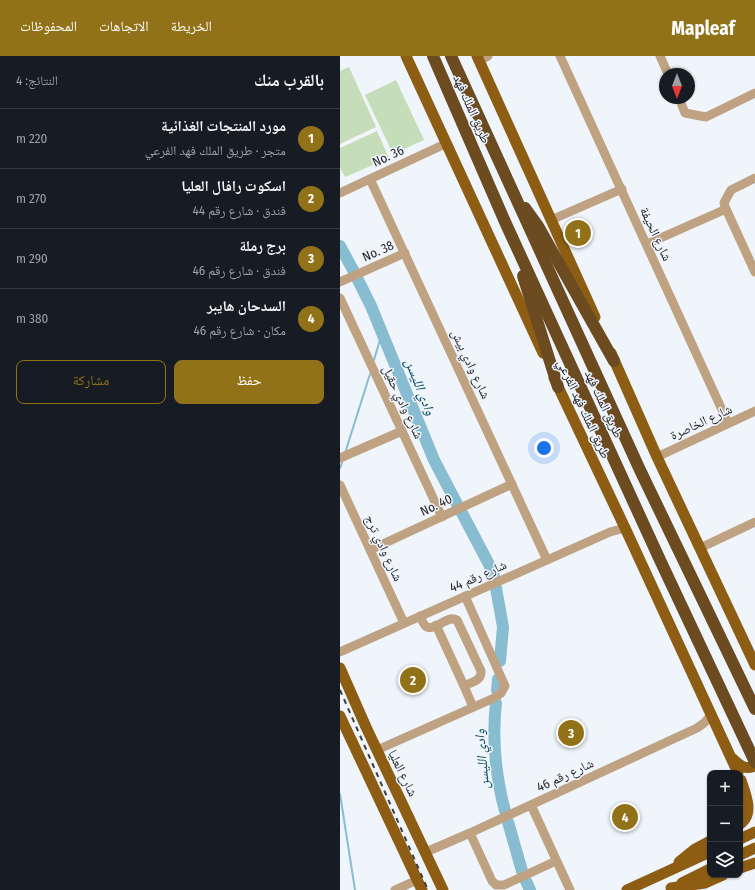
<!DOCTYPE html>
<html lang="ar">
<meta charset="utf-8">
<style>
body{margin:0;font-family:"Fira Sans Condensed","Noto Naskh Arabic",sans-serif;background:#242831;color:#f1f3f6;direction:rtl}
.controls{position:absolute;right:12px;bottom:12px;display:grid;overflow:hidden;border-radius:8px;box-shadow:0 1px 3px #0004}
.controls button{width:36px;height:36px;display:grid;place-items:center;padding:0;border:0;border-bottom:1px solid #363941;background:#171b24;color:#f1f3f6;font:20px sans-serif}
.compass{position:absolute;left:319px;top:12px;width:36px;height:36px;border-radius:50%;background:#171b24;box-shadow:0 1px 3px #0004;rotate:180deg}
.you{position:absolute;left:204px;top:392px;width:14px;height:14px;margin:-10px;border:3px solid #fff;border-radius:50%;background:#1a73e8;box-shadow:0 0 0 6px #1a73e833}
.badge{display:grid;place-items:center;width:26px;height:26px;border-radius:50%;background:#927219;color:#fff;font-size:13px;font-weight:700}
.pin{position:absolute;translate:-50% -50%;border:2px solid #fff;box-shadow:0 1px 4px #0006}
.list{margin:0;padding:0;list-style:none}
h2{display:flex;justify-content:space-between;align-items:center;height:52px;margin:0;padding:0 16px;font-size:17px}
h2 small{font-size:13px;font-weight:400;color:#9ea1a6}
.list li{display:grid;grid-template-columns:26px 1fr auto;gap:12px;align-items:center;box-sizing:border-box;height:60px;padding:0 16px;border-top:1px solid #363941}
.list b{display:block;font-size:15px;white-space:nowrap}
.list p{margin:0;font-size:13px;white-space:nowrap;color:#9ea1a6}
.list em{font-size:13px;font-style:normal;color:#9ea1a6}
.actions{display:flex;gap:8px;padding:12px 16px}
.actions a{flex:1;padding:9px 0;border:1px solid #927219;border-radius:8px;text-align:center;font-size:14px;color:#927219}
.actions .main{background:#927219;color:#fff}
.icon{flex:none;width:22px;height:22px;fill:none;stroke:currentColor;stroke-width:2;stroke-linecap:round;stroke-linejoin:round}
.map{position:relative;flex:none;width:415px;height:834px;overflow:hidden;direction:ltr}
header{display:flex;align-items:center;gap:24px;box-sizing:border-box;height:56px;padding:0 20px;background:#927219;color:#fff}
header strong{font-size:19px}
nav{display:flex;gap:22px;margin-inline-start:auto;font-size:14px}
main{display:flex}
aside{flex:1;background:#171b24}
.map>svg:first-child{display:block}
</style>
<header>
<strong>Mapleaf</strong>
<nav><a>الخريطة</a><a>الاتجاهات</a><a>المحفوظات</a></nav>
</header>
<main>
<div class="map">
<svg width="415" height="834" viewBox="0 0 415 834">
<rect width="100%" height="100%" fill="#f0f5fb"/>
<!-- green -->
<g fill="#c5ddb8">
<path d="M9,11L36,71L0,88V15Z"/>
<path d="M56,24L84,84L53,98L25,39Z"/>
<path d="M37,75L49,102L5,121L0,112V92Z"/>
</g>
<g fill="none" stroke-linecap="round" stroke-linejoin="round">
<!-- stream -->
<g stroke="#88bcd1" stroke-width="2">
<path d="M34,304L42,277"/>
<path d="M6,394L30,318"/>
<path d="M0,412L2,407"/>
<path d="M0,738L15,834"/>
</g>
<!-- river -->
<g stroke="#88bcd1" stroke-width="12">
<path d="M0,190L13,214"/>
<path d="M18,224L31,250L94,404L117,448"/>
<path d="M122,457L153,516L154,521"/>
<path d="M156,532L163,571L160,605"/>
<path d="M157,634L158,623"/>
<path d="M156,647C152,682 156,721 165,755"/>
<path d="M168,766L182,815"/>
<path d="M186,825L190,834"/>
</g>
<!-- minor -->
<g stroke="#bea282" stroke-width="9">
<path d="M220,0L388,367"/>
<path d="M320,0L328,18"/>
<path d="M139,5L148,0"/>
<path d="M339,42L345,57L366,61L415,37"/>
<path d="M415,122L391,134L384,147L386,153L415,216"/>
<path d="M30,123L207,504"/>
<path d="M0,137L107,87"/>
<path d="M211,164L282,133"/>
<path d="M307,188L386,153"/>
<path d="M0,226L65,197"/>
<path d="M0,242L102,461"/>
<path d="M317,401L415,355"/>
<path d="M0,402L62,375"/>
<path d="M0,429L64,567"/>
<path d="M360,492L415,466"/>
<path d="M30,494L172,428"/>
<path d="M80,560C82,563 83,569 87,571C97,575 107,558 117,564L141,615C142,625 131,626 124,630L133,651"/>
<path d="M96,569L124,630"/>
<path d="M0,596L270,476L281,473L286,474"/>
<path d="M37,694L154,642L161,637L165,630L125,540"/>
<path d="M191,749L230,834"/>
<path d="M130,777L152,825L156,829H164L216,805"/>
<path d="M86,796L130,777L357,672L364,667L372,658"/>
<path d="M55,834L77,824"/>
</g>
<!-- major -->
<g stroke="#8d5d13" stroke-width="11">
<path d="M66,0L203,297"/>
<path d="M137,0L255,261"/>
<path d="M271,297L317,401L415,609"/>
<path d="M214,322L286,474L398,717"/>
<path d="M0,612L26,671L103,834"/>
<path d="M0,660L82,834"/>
<path d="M393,703C400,710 405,714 415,710"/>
<path d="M400,768C415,758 405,737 401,724"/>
<path d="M400,783L415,776"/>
<path d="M400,799L415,792"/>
<path d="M339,806L355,793L370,785"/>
<path d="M400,812L415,807"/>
<path d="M342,827L370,813"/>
<path d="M331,832L365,827L383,819"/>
<path d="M287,834L370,796"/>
</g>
<!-- highway -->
<g stroke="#6b4b1f" stroke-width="12">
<path d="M93,0L166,168L320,504L415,706"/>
<path d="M111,0L300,414L415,653"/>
<path d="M185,152L198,170L274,305"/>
<path d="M183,220L218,331"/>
</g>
<!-- rail -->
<path stroke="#3d3e42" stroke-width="2" stroke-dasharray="5 5" stroke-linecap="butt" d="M0,634L88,834"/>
</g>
<g text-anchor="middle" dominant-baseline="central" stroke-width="3" stroke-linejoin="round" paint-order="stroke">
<!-- street labels -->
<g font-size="13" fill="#232427" stroke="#f0f5fb">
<text transform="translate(132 53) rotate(66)">طريق الملك فهد</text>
<text transform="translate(48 100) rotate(-25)">No. 36</text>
<text transform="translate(316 178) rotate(65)">شارع الحيفة</text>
<text transform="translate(38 195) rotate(-24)">No. 38</text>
<text transform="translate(131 308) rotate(65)">شارع وادي بيش</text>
<text transform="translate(63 346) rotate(65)">شارع وادي حقيل</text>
<text transform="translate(264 348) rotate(65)">طريق الملك فهد</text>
<text transform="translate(244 353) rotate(65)">طريق الملك فهد الفرعي</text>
<text transform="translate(361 366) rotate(-25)">شارع الخاصرة</text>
<text transform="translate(96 449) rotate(-25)">No. 40</text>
<text transform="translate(44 492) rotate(65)">شارع وادي ترج</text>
<text transform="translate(138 520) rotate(-24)">شارع رقم 44</text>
<text transform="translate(63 717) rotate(64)">شارع العليا</text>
<text transform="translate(225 719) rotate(-25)">شارع رقم 46</text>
</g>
<!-- water labels -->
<g font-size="14" font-style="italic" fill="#004b61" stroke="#f0f5fb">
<text transform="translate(80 331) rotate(68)">وادي الليسن</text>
<text transform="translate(142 703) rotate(-95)">وادي الليسن</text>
</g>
</g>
</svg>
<div class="controls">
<button>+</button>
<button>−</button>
<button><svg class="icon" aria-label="layers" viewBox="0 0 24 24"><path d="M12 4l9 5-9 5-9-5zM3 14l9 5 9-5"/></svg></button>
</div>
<svg class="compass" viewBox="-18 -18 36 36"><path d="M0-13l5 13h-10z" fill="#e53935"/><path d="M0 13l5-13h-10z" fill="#9ea1a6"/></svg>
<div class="you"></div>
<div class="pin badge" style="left:238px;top:177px">1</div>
<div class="pin badge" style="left:73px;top:624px">2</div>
<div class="pin badge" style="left:231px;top:677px">3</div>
<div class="pin badge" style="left:285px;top:761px">4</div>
</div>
<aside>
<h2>بالقرب منك<small>النتائج: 4</small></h2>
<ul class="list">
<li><span class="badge">1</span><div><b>مورد المنتجات الغذائية</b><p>متجر · طريق الملك فهد الفرعي</p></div><em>220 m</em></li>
<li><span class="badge">2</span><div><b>اسكوت رافال العليا</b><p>فندق · شارع رقم 44</p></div><em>270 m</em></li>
<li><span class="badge">3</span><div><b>برج رملة</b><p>فندق · شارع رقم 46</p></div><em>290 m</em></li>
<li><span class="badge">4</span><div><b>السدحان هايبر</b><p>مكان · شارع رقم 46</p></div><em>380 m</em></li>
</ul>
<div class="actions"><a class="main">حفظ</a><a>مشاركة</a></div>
</aside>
</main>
